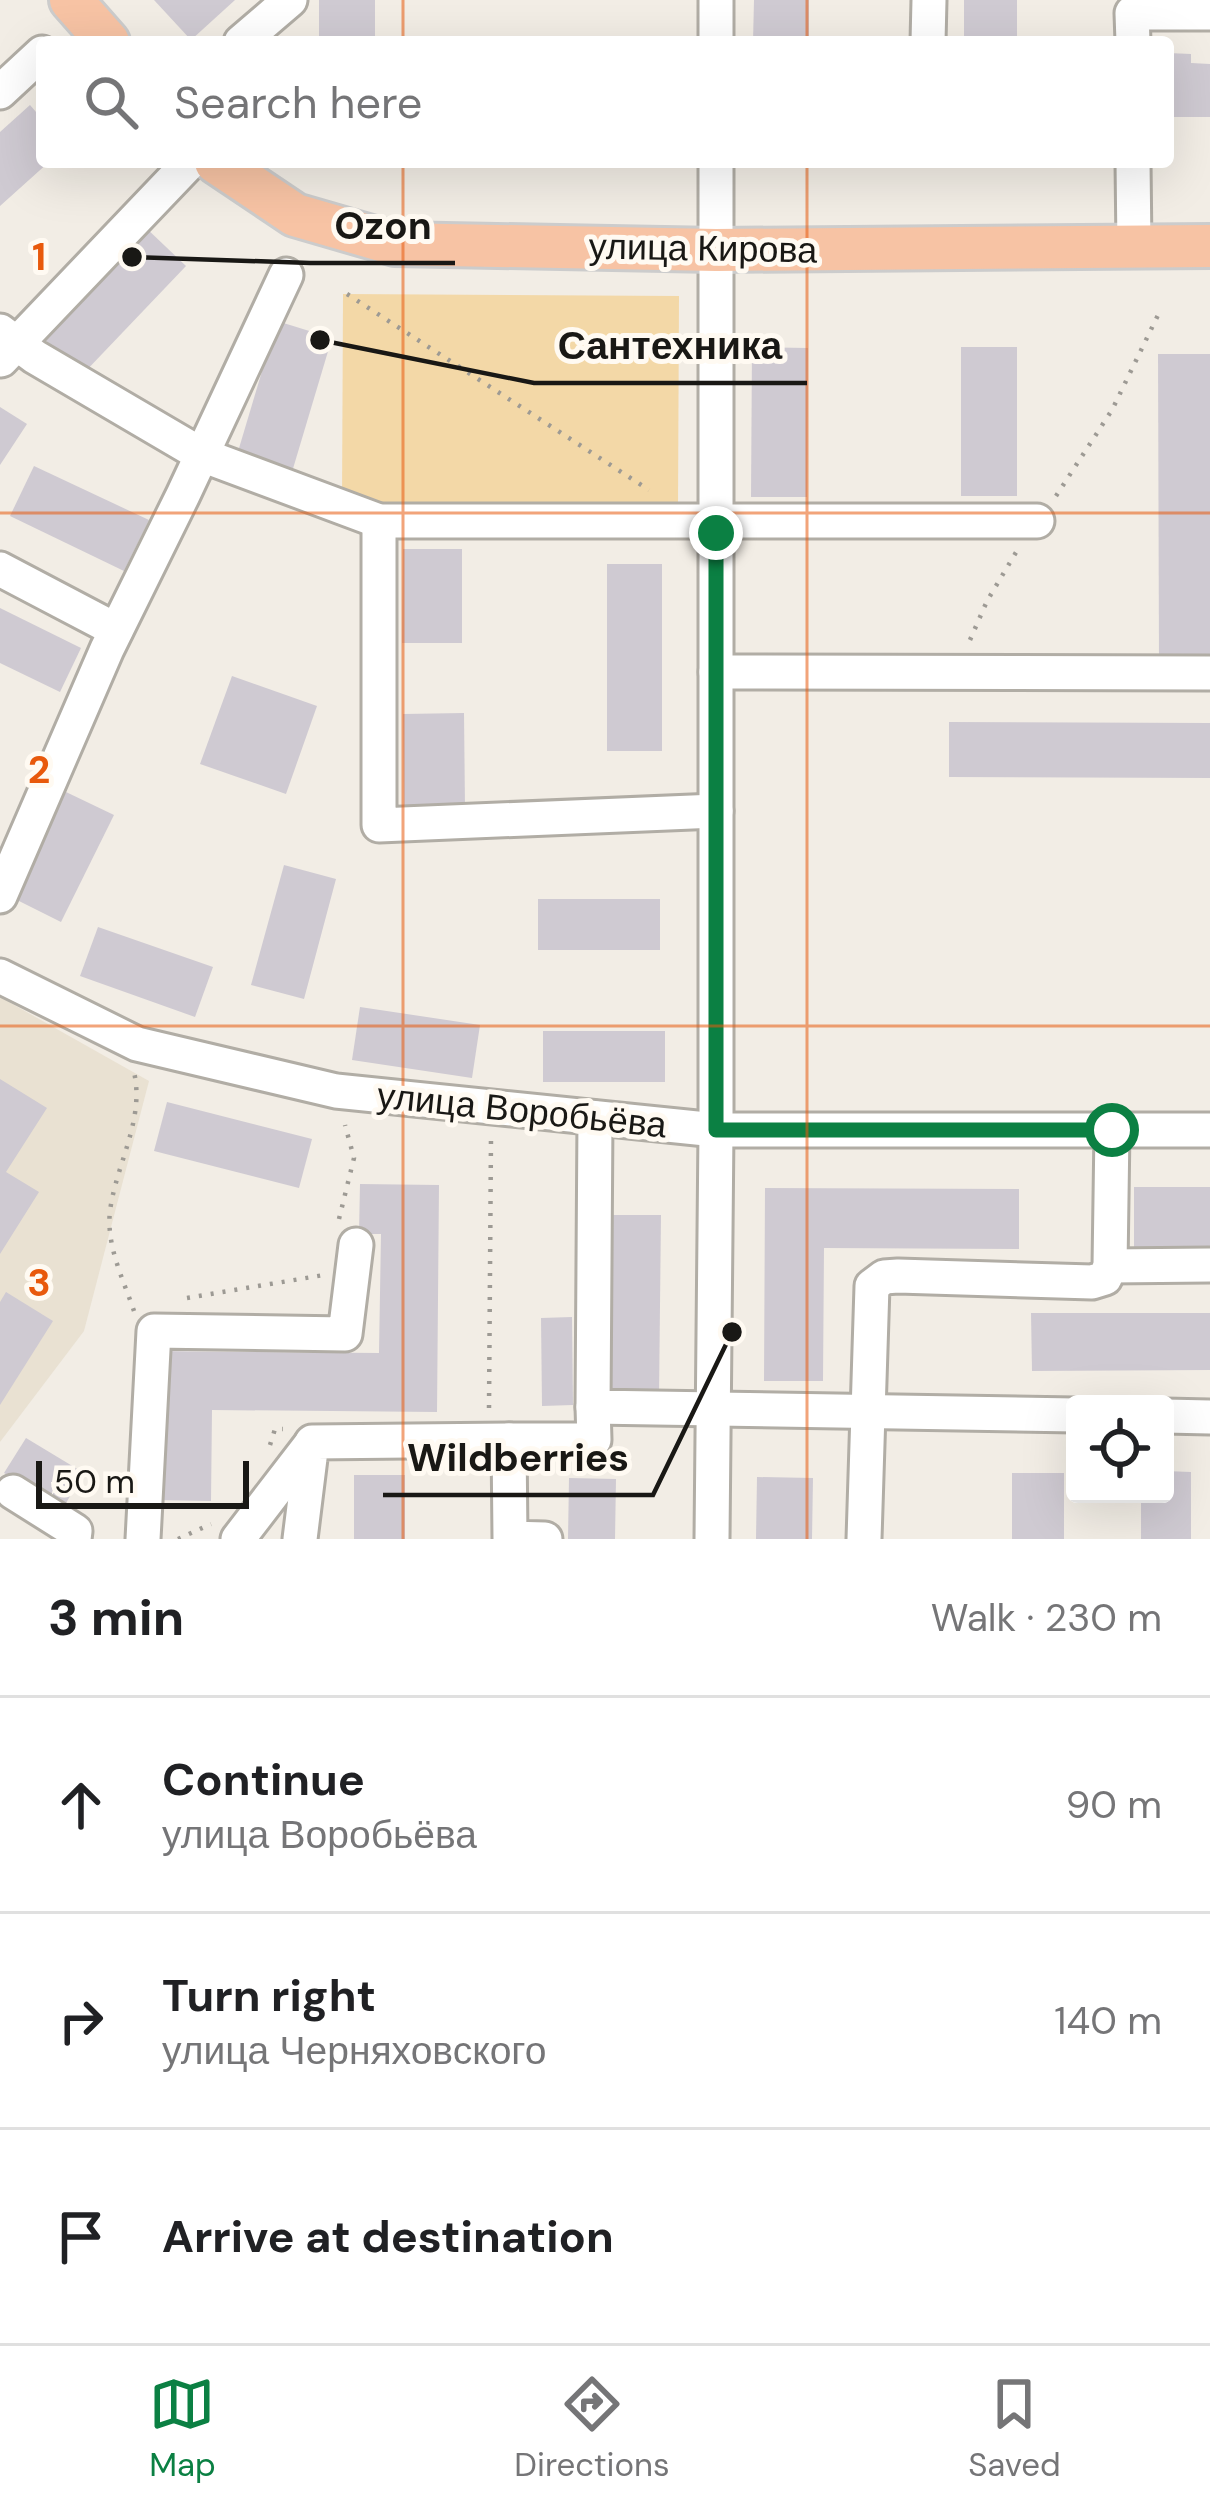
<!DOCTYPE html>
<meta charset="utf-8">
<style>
body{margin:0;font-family:"DM Sans",sans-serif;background:#f2f2f2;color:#202124}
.controls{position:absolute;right:36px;bottom:36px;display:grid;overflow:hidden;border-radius:12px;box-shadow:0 12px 48px #0002}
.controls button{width:108px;height:108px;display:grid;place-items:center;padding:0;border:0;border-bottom:3px solid #e0e0e0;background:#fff;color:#202124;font:60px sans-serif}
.scale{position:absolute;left:36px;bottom:30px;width:213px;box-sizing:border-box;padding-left:12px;border:6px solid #191815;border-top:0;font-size:33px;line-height:42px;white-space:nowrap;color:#191815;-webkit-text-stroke:9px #fffaf2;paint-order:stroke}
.stop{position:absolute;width:36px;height:36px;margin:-27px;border:9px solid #0b8043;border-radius:50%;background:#fff}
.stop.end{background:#0b8043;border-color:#fff;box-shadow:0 3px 12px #0008}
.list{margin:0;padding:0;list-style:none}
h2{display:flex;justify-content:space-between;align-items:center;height:156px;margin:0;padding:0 48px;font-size:51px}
h2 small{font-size:39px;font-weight:400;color:#757577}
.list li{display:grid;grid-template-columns:78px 1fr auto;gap:36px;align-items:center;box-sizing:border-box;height:216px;padding:0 48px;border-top:3px solid #e0e0e0}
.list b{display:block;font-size:45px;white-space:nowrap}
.list p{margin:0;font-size:39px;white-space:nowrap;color:#757577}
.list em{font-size:39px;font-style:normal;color:#757577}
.icon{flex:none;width:66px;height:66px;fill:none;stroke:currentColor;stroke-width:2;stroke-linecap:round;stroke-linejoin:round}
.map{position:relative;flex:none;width:1210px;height:1539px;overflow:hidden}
.search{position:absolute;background:#fff;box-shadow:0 12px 48px #0002;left:36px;right:36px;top:36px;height:132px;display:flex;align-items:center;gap:30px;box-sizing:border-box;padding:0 42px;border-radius:12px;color:#757577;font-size:45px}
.sheet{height:804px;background:#fff}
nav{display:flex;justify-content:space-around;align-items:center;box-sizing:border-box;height:168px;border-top:3px solid #e0e0e0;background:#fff;font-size:33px;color:#757577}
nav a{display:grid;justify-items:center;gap:6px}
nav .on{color:#0b8043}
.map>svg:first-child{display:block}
</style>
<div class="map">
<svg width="1210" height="1539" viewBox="0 0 1210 1539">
<rect width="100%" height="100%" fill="#f2ede5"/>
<!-- built -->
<path fill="#e9e1d2" d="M0,997L149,1081L84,1331L0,1442Z"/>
<!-- green -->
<path fill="#f3d8a7" d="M343,294L679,296L678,506L342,504Z"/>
<!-- building -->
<g fill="#cfcad2">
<path d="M154,0H235L191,40Z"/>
<rect x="319" y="0" width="56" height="42"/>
<path d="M754,0H809V42H753Z"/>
<rect x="964" y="0" width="53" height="42"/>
<path d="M1168,53L1191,54V63L1210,64V117H1168Z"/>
<path d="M30,105L42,119V162H49L0,206V132Z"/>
<path d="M144,226L186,266L82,375L41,336Z"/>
<path d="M277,321L332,338L289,482L234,465Z"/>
<path d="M752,347L808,348L807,497H751Z"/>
<rect x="961" y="347" width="56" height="149"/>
<path d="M1158,354H1210V663L1159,662Z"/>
<path d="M0,407L27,424L0,465Z"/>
<path d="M34,466L149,520L124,571L10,516Z"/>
<path d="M403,549H462V643H402Z"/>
<rect x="607" y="564" width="55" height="187"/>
<path d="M0,608L81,648L60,692L0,663Z"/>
<path d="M232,676L317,706L286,794L200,764Z"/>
<path d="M464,713L465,807L404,808L403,714Z"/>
<path d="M949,722L1210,723V778L949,777Z"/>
<path d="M66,792L114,815L61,922L13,898Z"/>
<path d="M284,865L336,879L304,999L251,985Z"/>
<rect x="538" y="899" width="122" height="51"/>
<path d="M98,927L213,967L195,1017L80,976Z"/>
<path d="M360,1007L480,1025L472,1078L352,1060Z"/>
<rect x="543" y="1031" width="122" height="51"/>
<path d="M0,1079L47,1108L6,1172L39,1192L0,1254Z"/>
<path d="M167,1102L312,1139L299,1188L154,1151Z"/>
<path d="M360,1184L439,1185L437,1412L212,1410L211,1501L153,1500L154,1351L379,1353L381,1234H359Z"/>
<rect x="1134" y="1187" width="76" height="62"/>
<path d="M765,1188L1019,1189V1249L824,1248L823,1381H764Z"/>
<path d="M603,1215H661L659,1396L602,1395Z"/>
<path d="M6,1292L53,1321L0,1405V1302Z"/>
<path d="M1031,1313H1210V1370L1032,1371Z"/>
<path d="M572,1317L573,1405L542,1406L541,1318Z"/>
<path d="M26,1438L84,1473L63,1508L4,1473Z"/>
<path d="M1165,1471L1191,1472V1539H1141V1494H1165Z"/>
<rect x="1012" y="1473" width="52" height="66"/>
<rect x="354" y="1475" width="51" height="64"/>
<path d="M757,1477L813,1478L812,1539H756Z"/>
<path d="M569,1478L616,1479L615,1539H568Z"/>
</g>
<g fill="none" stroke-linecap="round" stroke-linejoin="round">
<defs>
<g id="minor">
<path d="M241,42L290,0"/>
<path d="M716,42V0"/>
<path d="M928,42L929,0"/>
<path d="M1133,42L1132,13H1210"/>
<path d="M0,92L42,53"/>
<path d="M1133,162L1134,247"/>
<path d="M0,331L35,357L202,455L379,521H1037"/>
<path d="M1,360L190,162"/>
<path d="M379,521V825L716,811"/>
<path d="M0,569L116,630"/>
<path d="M716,672L1210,673"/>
<path d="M0,896L107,649L183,495L286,275"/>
<path d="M0,976L137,1044L336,1091L716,1130H1210"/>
<path d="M595,1118L593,1407L1075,1415"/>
<path d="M1110,1266L1210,1265"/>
<path d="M1165,1416L1210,1417"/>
<path d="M13,1492L75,1531L74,1539"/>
<path d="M143,1539L154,1331L345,1334L356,1245"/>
<path d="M238,1539L311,1444"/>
<path d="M300,1539L312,1442L509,1440"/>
<path d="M545,1539L510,1538L509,1440H594L593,1407"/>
<path d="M712,1539L716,1130V162"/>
<path d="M864,1539L872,1286L884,1277L898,1276L1092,1282L1105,1278L1110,1266L1112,1130"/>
</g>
<g id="major">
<path d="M71,0L108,42"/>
<path d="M216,162L295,215L395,244L716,250L1210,246"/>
</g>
</defs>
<!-- minor casing -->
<use href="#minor" stroke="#b1ada5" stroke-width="39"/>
<!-- major casing -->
<use href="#major" stroke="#ccc" stroke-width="48"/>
<!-- path -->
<g stroke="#9d9a94" stroke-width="4.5" stroke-dasharray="3 9" stroke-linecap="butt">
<path d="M347,294L649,490"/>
<path d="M1056,496L1112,410L1160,311"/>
<path d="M970,640L987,601L1018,549"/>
<path d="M339,1219L354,1158L345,1125"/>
<path d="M187,1298L324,1275"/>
<path d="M134,1311C123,1279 106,1245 110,1211C116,1164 145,1120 134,1072"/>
<path d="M489,1408L491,1137"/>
<path d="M270,1445L275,1429H283"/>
<path d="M178,1539L211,1524"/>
</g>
<!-- minor -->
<use href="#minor" stroke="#fff" stroke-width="33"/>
<!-- major -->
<use href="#major" stroke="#f7c3a4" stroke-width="42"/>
</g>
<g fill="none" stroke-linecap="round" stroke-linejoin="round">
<!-- route -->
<path stroke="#0b8043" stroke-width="15" d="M716,533V1130H1112"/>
</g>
<!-- grid -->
<path fill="none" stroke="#e8590c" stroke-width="3" stroke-opacity="0.55" d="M403,0V42M807,0V42M403,162V1539M807,162V1539M0,513H1210M0,1026H1210"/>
<g text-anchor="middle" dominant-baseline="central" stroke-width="10" stroke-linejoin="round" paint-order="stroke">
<!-- street labels -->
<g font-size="36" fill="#191815" stroke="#fffaf2">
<text transform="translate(703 248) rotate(1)">улица Кирова</text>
<text transform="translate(522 1110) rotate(6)">улица Воробьёва</text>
</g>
</g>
<g font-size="39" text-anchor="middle" font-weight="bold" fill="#e8590c" stroke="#fffaf2" stroke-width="10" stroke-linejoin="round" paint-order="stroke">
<text x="39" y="270">1</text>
<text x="39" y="783">2</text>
<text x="39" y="1296">3</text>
</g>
<!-- callouts -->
<path fill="none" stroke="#191815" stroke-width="4.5" d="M132 257L310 263H455M320 340L534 383H807M732 1332L653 1495H383"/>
<g fill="#191815" stroke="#fffaf2" stroke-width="4.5">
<circle cx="132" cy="257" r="12"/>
<circle cx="320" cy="340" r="12"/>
<circle cx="732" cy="1332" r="12"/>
</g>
<g font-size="39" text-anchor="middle" font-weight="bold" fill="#191815" stroke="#fffaf2" stroke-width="10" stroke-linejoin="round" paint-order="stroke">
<text x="383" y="239">Ozon</text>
<text x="670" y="359">Сантехника</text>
<text x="518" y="1471">Wildberries</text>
</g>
</svg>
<div class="controls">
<button><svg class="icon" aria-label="locate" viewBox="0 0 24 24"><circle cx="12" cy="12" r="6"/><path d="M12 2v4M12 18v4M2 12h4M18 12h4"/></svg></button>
</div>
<div class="scale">50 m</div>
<div class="stop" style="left:1112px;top:1130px"></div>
<div class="stop end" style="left:716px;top:533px"></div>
<div class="search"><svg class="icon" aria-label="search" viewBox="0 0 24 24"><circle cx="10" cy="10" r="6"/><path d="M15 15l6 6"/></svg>Search here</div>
</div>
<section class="sheet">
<h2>3 min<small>Walk · 230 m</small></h2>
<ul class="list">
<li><svg class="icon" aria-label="ahead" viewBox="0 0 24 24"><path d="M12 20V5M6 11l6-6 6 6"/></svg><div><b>Continue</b><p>улица Воробьёва</p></div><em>90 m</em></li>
<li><svg class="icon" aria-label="right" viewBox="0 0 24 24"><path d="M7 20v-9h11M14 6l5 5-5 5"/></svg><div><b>Turn right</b><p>улица Черняховского</p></div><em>140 m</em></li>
<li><svg class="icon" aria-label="arrive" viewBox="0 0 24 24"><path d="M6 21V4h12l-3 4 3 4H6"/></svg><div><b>Arrive at destination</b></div></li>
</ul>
</section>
<nav>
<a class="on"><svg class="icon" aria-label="map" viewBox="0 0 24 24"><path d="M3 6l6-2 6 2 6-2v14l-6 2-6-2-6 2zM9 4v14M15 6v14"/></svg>Map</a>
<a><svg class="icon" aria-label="directions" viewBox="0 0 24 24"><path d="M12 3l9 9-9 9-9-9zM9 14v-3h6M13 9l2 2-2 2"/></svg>Directions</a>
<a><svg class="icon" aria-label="saved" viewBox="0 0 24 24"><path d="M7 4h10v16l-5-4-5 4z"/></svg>Saved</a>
</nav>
